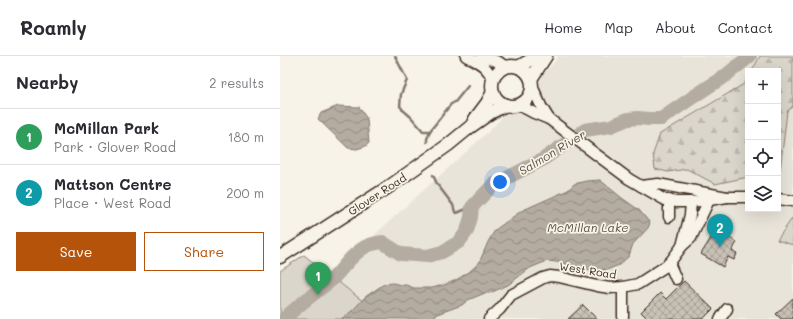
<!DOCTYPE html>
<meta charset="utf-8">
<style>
body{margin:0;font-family:Mali,sans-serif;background:#f2f2f3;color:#2b2b33}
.controls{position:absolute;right:12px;top:12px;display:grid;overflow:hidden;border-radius:0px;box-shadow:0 4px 16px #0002}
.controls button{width:36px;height:36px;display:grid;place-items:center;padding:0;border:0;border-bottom:1px solid #e1e1e2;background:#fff;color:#2b2b33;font:20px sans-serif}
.you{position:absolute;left:220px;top:126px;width:14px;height:14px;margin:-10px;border:3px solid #fff;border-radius:50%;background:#1a73e8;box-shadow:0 0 0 6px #1a73e833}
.badge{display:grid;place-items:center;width:26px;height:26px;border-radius:50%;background:#b45309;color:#fff;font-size:13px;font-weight:700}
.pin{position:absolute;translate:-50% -33px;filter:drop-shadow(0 1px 2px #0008)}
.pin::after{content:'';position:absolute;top:21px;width:14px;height:12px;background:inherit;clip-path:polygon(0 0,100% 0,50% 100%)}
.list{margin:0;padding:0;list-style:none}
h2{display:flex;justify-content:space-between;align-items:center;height:52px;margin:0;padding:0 16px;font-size:17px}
h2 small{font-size:13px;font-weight:400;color:#7c7c81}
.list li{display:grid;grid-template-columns:26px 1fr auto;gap:12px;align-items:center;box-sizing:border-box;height:56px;padding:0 16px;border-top:1px solid #e1e1e2}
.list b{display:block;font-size:15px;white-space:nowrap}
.list p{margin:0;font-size:13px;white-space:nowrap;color:#7c7c81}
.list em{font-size:13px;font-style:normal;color:#7c7c81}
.actions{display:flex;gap:8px;padding:12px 16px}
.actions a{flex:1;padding:9px 0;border:1px solid #b45309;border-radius:0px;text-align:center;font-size:14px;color:#b45309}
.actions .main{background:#b45309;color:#fff}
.icon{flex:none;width:22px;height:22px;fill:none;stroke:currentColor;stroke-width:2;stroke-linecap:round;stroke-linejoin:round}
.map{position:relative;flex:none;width:513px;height:263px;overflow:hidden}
header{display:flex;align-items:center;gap:24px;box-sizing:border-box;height:56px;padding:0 20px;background:#fff;border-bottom:1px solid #e1e1e2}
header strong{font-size:19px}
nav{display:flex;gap:22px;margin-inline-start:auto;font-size:14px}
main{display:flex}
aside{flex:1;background:#fff}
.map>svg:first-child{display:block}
</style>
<header>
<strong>Roamly</strong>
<nav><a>Home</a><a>Map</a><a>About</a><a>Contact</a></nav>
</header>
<main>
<aside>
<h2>Nearby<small>2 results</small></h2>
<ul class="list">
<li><span class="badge" style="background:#2e9e5b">1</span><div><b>McMillan Park</b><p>Park · Glover Road</p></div><em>180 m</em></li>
<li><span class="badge" style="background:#0f9aa8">2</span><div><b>Mattson Centre</b><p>Place · West Road</p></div><em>200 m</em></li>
</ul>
<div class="actions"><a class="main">Save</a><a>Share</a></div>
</aside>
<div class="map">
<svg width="513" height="263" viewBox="0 0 513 263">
<defs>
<pattern id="forest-firs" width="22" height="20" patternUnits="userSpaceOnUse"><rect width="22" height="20" fill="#dbd6cb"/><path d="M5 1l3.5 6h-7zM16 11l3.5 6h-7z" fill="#bdb8ae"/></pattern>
<pattern id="water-waves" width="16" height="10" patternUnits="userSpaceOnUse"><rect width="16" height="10" fill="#b4aca0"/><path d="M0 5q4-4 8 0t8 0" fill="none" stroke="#948c82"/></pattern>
<pattern id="building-cross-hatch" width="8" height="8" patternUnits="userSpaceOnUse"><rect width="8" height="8" fill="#c8c1b6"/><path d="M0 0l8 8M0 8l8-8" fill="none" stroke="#a49d93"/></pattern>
</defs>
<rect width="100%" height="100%" fill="#f7f3e8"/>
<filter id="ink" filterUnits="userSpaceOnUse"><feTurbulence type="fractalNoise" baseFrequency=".025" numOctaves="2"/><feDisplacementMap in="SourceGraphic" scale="8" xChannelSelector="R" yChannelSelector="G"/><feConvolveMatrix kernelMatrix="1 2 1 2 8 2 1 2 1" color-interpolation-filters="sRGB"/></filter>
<g filter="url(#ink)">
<!-- built -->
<path fill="#e9e4d9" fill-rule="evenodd" d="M278,0H513V263H92L51,225L69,202L209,75L273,8ZM468,15H498V153H468Z"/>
<!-- forest -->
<g fill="url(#forest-firs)" stroke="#8b8074">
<path d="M480,0H513V50L507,55L500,115L498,116V15H472Z"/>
<path d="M468,21V121L435,128L407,113L388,116L375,113L373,98L380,78L464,28Z"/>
</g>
<!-- park -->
<g fill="#dbd6cb" stroke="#8b8074">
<path d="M513,161V189L497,184Z"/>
<path d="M24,199L98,257L92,263H0V215Z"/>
</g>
<!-- water -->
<g fill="url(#water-waves)" stroke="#84786c">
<path d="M58,50L79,51L87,63L89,87L86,90L77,93L68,92L38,63L41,57Z"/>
<path d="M320,124L342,142L359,154L370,167L368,172L353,188L349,200L339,209L327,214L315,215L276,206L267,205L250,212L228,229L210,237H205L188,244L182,249L160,257L150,263H62L74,253L85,241L104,228L113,227L121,229H126L134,232H151L164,229L176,224L189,216L199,207L208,186L215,174L241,155L288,134L294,128L306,125Z"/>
</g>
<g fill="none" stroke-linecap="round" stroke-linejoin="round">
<!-- stream -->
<g stroke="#84786c" stroke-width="2.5">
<path d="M115,0L127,24L121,38L120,50L123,54L131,61L143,75H150L147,83V86"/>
<path d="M150,75L171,48L175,46L188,30"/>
<path d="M153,119L157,128L173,149L175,156L177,157L184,154L192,151"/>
</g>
<!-- river -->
<path stroke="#b4aca0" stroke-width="14" d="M4,263C18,249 34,238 49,226C62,215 70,199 85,191C90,188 97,187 102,186L121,198L147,200L162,196L179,186L187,175L191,161L192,151L213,129L262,104L305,74L331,70L348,63L358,62L369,63H381L416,39L445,20L470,0"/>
</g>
<!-- building -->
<g fill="url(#building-cross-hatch)" stroke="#3b2a1e">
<path d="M436,174L457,186L452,195L457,198L454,204L448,201L443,211L421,198Z"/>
<path d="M404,225L433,253L423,263H368L361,256L380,237L386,243Z"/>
<path d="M513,242V263H501L496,258Z"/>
<path d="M303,249L317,263H288Z"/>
</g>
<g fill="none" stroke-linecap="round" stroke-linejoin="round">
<defs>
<g id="minor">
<path d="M186,0C201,8 206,9 213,24"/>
<path d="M202,0L219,6L226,11"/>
<path d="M253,32L261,50L269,63"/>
<path d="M239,49L254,57L269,63L349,123L385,144L397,146H411L429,144L447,141"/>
<path d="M361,130L378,128L447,141H468"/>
<path d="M498,143L513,145"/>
<path d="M389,144V161"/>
<path d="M402,190L410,159L411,146"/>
<path d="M389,207L396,223"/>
<path d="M343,261V231"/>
<path d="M209,263L220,253L231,239L263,222L270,220L279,221L317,230L330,232L343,231L358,228L386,210L391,205L402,190L411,182L429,144"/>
<path d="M440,263L447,253"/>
</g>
<g id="major">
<circle cx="232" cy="30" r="20"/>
<path d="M238,11L258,0"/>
<path d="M251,23L266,0"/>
<path d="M195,63L207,47L213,36"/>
<path d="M0,201L110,130L168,89L190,71L210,57L226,49"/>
</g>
</defs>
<!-- minor casing -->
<use href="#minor" stroke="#3b2a1e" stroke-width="13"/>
<!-- major casing -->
<use href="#major" stroke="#3b2a1e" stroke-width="15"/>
<!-- minor -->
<use href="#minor" stroke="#f7f3e8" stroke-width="10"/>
<!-- major -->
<use href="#major" stroke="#f7f3e8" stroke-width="12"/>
</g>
</g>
<g text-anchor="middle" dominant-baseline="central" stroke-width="3.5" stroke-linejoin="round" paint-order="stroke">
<!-- street labels -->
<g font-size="11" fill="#3b2a1e" stroke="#f7f3e8">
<text transform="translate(97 138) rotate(-33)">Glover Road</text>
<text transform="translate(308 214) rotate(9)">West Road</text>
</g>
<!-- water labels -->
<g font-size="12" font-style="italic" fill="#5f5145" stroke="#f7f3e8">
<text transform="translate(272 96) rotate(-31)">Salmon River</text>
<text x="308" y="171">McMillan Lake</text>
</g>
</g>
</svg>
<div class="controls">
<button>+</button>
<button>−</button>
<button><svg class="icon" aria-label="locate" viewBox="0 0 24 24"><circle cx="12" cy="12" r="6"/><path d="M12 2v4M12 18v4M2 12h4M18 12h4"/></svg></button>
<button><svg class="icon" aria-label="layers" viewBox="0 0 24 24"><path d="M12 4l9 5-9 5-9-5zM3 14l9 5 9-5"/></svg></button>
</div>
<div class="you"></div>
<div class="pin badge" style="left:38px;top:239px;background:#2e9e5b">1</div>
<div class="pin badge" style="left:440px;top:191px;background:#0f9aa8">2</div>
</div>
</main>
